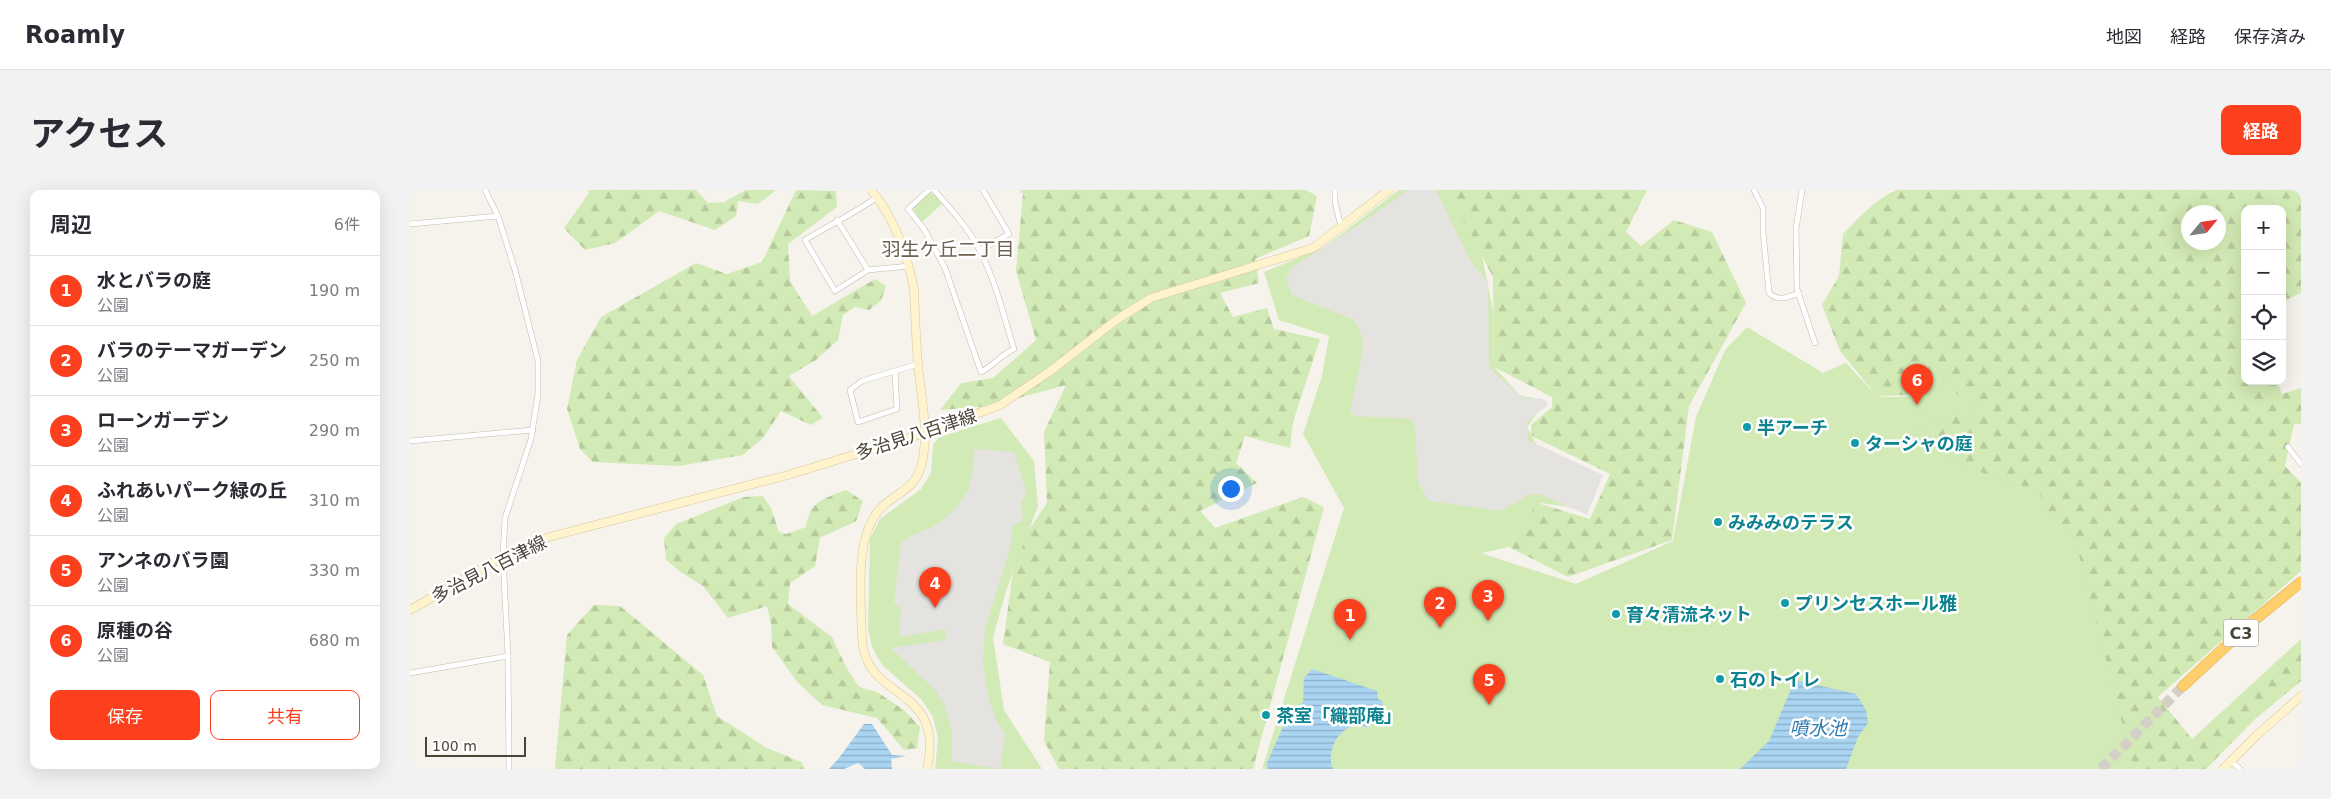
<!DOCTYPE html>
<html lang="ja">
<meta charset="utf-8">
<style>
body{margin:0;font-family:"DejaVu Sans","Noto Sans JP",sans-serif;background:#f2f2f3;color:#2b2b33}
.controls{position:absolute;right:15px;top:15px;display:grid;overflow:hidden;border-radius:10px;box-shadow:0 5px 20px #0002}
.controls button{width:45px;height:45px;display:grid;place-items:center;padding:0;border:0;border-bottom:1px solid #e1e1e2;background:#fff;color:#2b2b33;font:25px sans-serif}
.compass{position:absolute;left:1771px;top:15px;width:45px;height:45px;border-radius:50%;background:#fff;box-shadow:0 5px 20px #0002;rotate:61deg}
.scale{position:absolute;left:15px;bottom:12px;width:101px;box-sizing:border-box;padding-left:5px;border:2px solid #4b4439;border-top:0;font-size:14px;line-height:18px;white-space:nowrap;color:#4b4439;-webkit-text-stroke:4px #fff;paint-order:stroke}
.you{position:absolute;left:820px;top:298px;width:18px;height:18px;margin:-12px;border:4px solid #fff;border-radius:50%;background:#1a73e8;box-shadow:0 0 0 8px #1a73e833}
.badge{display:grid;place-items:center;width:32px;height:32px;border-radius:50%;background:#fc3f1d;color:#fff;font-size:16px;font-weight:700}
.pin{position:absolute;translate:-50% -41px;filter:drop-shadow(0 1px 2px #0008)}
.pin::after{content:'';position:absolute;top:26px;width:18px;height:15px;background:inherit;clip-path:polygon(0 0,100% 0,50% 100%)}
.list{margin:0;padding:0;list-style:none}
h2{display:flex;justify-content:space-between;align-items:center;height:65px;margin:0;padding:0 20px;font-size:21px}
h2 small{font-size:16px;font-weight:400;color:#7c7c81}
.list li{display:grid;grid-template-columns:32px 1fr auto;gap:15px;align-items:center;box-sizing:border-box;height:70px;padding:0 20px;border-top:1px solid #e1e1e2}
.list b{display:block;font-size:19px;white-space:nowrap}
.list p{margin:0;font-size:16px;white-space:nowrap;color:#7c7c81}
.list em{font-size:16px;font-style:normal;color:#7c7c81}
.actions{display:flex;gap:10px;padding:15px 20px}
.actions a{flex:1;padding:11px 0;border:1px solid #fc3f1d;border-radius:10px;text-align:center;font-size:18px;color:#fc3f1d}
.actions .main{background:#fc3f1d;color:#fff}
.icon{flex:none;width:28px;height:28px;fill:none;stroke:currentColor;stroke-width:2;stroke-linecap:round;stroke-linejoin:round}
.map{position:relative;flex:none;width:1891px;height:579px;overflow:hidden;border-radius:10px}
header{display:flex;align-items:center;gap:30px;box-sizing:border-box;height:70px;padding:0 25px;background:#fff;border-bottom:1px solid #e1e1e2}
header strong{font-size:24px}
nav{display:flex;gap:28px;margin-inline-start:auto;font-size:18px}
.intro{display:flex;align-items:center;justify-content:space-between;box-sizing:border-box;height:120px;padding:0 30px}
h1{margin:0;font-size:35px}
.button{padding:12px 22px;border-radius:10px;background:#fc3f1d;color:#fff;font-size:18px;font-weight:700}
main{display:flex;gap:30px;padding:0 30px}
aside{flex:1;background:#fff;border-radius:10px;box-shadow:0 5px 20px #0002}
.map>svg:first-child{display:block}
</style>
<header>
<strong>Roamly</strong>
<nav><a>地図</a><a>経路</a><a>保存済み</a></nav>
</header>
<div class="intro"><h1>アクセス</h1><a class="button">経路</a></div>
<main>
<aside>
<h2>周辺<small>6件</small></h2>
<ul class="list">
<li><span class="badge">1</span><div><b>水とバラの庭</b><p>公園</p></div><em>190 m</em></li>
<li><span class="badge">2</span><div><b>バラのテーマガーデン</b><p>公園</p></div><em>250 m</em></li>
<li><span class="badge">3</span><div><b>ローンガーデン</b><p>公園</p></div><em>290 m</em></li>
<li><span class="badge">4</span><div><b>ふれあいパーク緑の丘</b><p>公園</p></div><em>310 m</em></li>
<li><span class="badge">5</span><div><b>アンネのバラ園</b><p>公園</p></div><em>330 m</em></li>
<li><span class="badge">6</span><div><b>原種の谷</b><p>公園</p></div><em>680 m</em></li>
</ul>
<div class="actions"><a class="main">保存</a><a>共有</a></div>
</aside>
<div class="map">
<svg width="1891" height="579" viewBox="0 0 1891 579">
<defs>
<pattern id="forest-firs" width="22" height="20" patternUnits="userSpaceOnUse" patternTransform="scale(1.25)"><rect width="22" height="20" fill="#d2eab5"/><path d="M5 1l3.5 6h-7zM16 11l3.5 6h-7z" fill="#b6ca9c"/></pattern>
<pattern id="water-rules" width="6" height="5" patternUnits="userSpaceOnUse" patternTransform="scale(1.25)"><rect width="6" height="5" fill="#a9d4f2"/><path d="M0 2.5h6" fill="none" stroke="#8caec5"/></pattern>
</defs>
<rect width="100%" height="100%" fill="#f6f3ec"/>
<!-- forest -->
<g fill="url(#forest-firs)" fill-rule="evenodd">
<path d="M178,0H286L298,13L314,12L336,0H366L348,14L328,11L326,26L305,40L249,21L205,53L175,60L154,38L179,3Z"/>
<path d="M386,0L426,1L427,17L378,54L380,91L402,126L465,89L476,96L471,111L459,120L445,117L433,125L428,150L406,170L379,186L413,228L401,235L371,221L353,248L333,265L269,276L183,272L170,259L157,219L167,170L191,127L286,73L317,84L352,72Z"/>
<path d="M610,0H896L907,6L899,46L845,69L849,93L810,103L823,127L857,118L864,139L910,149L883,232L880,258L835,246L826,273L847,293L790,321L805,338L893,307L914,317L843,579H649L634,551L640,472L593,454L606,359L637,313L634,242L656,195L580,216L530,220L551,193L583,188L626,150L606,81L613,4Z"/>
<path d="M1037,0H1237L1216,42L1231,56L1264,30L1302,42L1336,113L1279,216L1262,350L1158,387L1099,357L1124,312L1180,329L1200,284L1122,246L1121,235L1142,217V207L1084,177L1083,87Z"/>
<path d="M1487,0H1891V103L1872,112V19H1835V191H1867L1872,204L1891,198V234H1884L1875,276L1891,293V381L1748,507L1782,549L1891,449V491L1844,530L1796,579H1466L1472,257L1533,204L1467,206L1430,161L1412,115L1429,86L1433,44C1449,28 1466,8 1487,0ZM1778,22H1808V52H1778Z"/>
<path d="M436,300L453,311L446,331L410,348L405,376L380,393L378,414L422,447L436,477L449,497L467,502L494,520L510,537L507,558L494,560L467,528L412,515L388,493L362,457L361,433L357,416L318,428L293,396L272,383L256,370L254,348L266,334L334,307L353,306L361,318L369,342L376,344L396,337C400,311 413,309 436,300Z"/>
<path d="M184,415L210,416L293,485L307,526L355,557L391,572L395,579H145L157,445Z"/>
</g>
<!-- park -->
<g fill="#d2eab5">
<path d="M989,0H1037L1072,66L1083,120L1084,177L1110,205L1136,211L1117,237L1160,317L1130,313L1115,328L1099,357L1071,363L1166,394L1263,351L1286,227L1315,160L1337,137L1413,183L1436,173L1467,206C1498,209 1507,206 1532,189L1549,206L1561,210L1567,217L1564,227L1543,224L1522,234H1505L1539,269L1585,288L1628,300L1641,328L1663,341L1724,579H852L934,318L893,244L912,186L919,146L869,130L854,82L914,57Z"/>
<path d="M519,3L523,4L532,14L512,32L504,21V16Z"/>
<path d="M591,228L624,271L628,316L597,398L583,447L594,520L632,579H525L528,548L523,527L511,509L472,475L462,457L458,438L460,349L470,329L511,299L521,283L523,255L529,247Z"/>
</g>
<!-- parking -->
<g fill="#e5e3e0">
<path d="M998,0H1026L1060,70L1078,92L1079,178L1110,205L1119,209L1131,208L1136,211L1138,215L1116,232L1118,250L1193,285L1177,325L1129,304L1119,305L1090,321L1019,311L1008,293L1005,236L1001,229L944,226L940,221L952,166L953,151L950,141L944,130L882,105L876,89L881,78L947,36Z"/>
<path d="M564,259L604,262L617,304L611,312L613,331L602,335L600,359L575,438L573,474L578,506L586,530L595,545L590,579L542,571V543L535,516L526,501L481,458L535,450V439L491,447L489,445L491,417H488L484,412L491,353L497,348L530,333L546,318L558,301L563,282Z"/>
</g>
<!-- water -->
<g fill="url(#water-rules)">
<path d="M902,479L967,501L968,509L972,511L974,519L959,537C954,537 948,535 943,536C926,541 916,564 923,579H858L856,575L878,526L893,512L894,488Z"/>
<path d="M1385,490L1446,504L1456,520L1458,533L1448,547L1436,579H1330L1359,551Z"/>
<path d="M454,534H462L482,565L496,566L481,569L482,579H455L448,573L434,579H419L429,568Z"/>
</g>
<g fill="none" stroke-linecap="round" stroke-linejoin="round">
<!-- highway-tunnel -->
<path stroke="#d4d0c8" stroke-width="10" stroke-dasharray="10 5" stroke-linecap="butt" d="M1691,579L1773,496"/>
<defs>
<g id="street">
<path d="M75,0L88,26L105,80L128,171V204L121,249L95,328L93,367L98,466L99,579"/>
<path d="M519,0L498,19L514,39L535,78L571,182C584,175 591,165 604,159C594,127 586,92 570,61C559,39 541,19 524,0"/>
<path d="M925,0V12L931,37"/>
<path d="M1344,0L1353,18V42L1359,103C1369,112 1378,107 1389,103"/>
<path d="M1392,0L1386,39L1387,99L1405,153"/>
<path d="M467,7C444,24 419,35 395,50L425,101L458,80L499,76"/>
<path d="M427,30L458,80"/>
<path d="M0,34L88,26"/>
<path d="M570,60L599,44L573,0"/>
<path d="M485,182L487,219L448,232L440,200L452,191L508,174"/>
<path d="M0,251L123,240"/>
<path d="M1878,257L1891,274"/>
<path d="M0,483L98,466"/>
<path d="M1821,571L1830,579"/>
</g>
<g id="secondary">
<path d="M461,0C485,29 497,63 504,99C505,124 506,150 508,175C511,208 520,244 511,277C504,300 485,303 470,319C444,347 451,410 452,447C454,514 536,492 517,579"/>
<path d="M0,420L93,367L139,347L378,285L515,243L590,215L639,182L706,130L741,108L903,58L979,0"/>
<path d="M1813,579L1846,546L1891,506"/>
</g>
<path id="highway" d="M1773,496L1842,432L1891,392"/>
</defs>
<!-- street casing -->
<use href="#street" stroke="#c2bbae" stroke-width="6"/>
<!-- secondary casing -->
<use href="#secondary" stroke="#d6c79b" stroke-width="9"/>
<!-- highway casing -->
<use href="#highway" stroke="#e0a43c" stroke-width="11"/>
<!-- street -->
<use href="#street" stroke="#fff" stroke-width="5"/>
<!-- secondary -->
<use href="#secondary" stroke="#fff3cd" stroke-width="8"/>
<!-- highway -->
<use href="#highway" stroke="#ffcf6e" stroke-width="10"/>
</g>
<!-- markers -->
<g fill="#0f9aa8" stroke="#fff" stroke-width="2">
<circle cx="1337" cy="237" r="5"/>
<circle cx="1445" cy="253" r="5"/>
<circle cx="1308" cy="332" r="5"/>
<circle cx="1375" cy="413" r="5"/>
<circle cx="1206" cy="424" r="5"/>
<circle cx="1310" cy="489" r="5"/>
<circle cx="856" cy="525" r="5"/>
</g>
<g text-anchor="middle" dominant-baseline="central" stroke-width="5" stroke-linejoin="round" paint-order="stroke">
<!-- shield labels -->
<rect fill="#fff" stroke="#817c74" stroke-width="1" x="1813.5" y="429.5" width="35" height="27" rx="4"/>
<g font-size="16" font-weight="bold" fill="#4b4439">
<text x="1831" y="443">C3</text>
</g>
<!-- culture labels -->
<g font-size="18" font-weight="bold" fill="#0d838f" stroke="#fff" text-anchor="start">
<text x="1347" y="237">半アーチ</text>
<text x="1455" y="253">ターシャの庭</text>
<text x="1318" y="332">みみみのテラス</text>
<text x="1385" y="413">プリンセスホール雅</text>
<text x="1216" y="424">育々清流ネット</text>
<text x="1320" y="489">石のトイレ</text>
<text x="866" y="525">茶室「織部庵」</text>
</g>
<!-- street labels -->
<g font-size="18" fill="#4b4439" stroke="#fff">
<text transform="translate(506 244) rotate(-18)">多治見八百津線</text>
<text transform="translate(79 379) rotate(-27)">多治見八百津線</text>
</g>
<!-- neighbourhood labels -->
<g font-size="19" fill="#6e6250" stroke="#fff">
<text x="538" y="59">羽生ケ丘二丁目</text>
</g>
<!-- water labels -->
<g font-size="19" font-style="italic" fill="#2e7ab2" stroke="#fff">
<text x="1408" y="538">噴水池</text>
</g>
</g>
</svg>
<div class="controls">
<button>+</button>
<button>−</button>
<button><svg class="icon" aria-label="locate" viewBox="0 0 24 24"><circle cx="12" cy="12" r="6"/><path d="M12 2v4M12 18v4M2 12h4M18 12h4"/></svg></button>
<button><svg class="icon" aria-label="layers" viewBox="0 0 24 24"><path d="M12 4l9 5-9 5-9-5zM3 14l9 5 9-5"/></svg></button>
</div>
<svg class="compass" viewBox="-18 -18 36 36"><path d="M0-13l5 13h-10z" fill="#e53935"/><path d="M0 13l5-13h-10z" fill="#7c7c81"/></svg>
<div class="scale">100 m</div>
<div class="you"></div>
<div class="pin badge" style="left:940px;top:450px">1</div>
<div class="pin badge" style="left:1030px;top:438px">2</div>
<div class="pin badge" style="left:1078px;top:431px">3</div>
<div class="pin badge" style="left:525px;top:418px">4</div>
<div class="pin badge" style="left:1079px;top:515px">5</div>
<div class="pin badge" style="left:1507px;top:215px">6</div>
</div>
</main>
